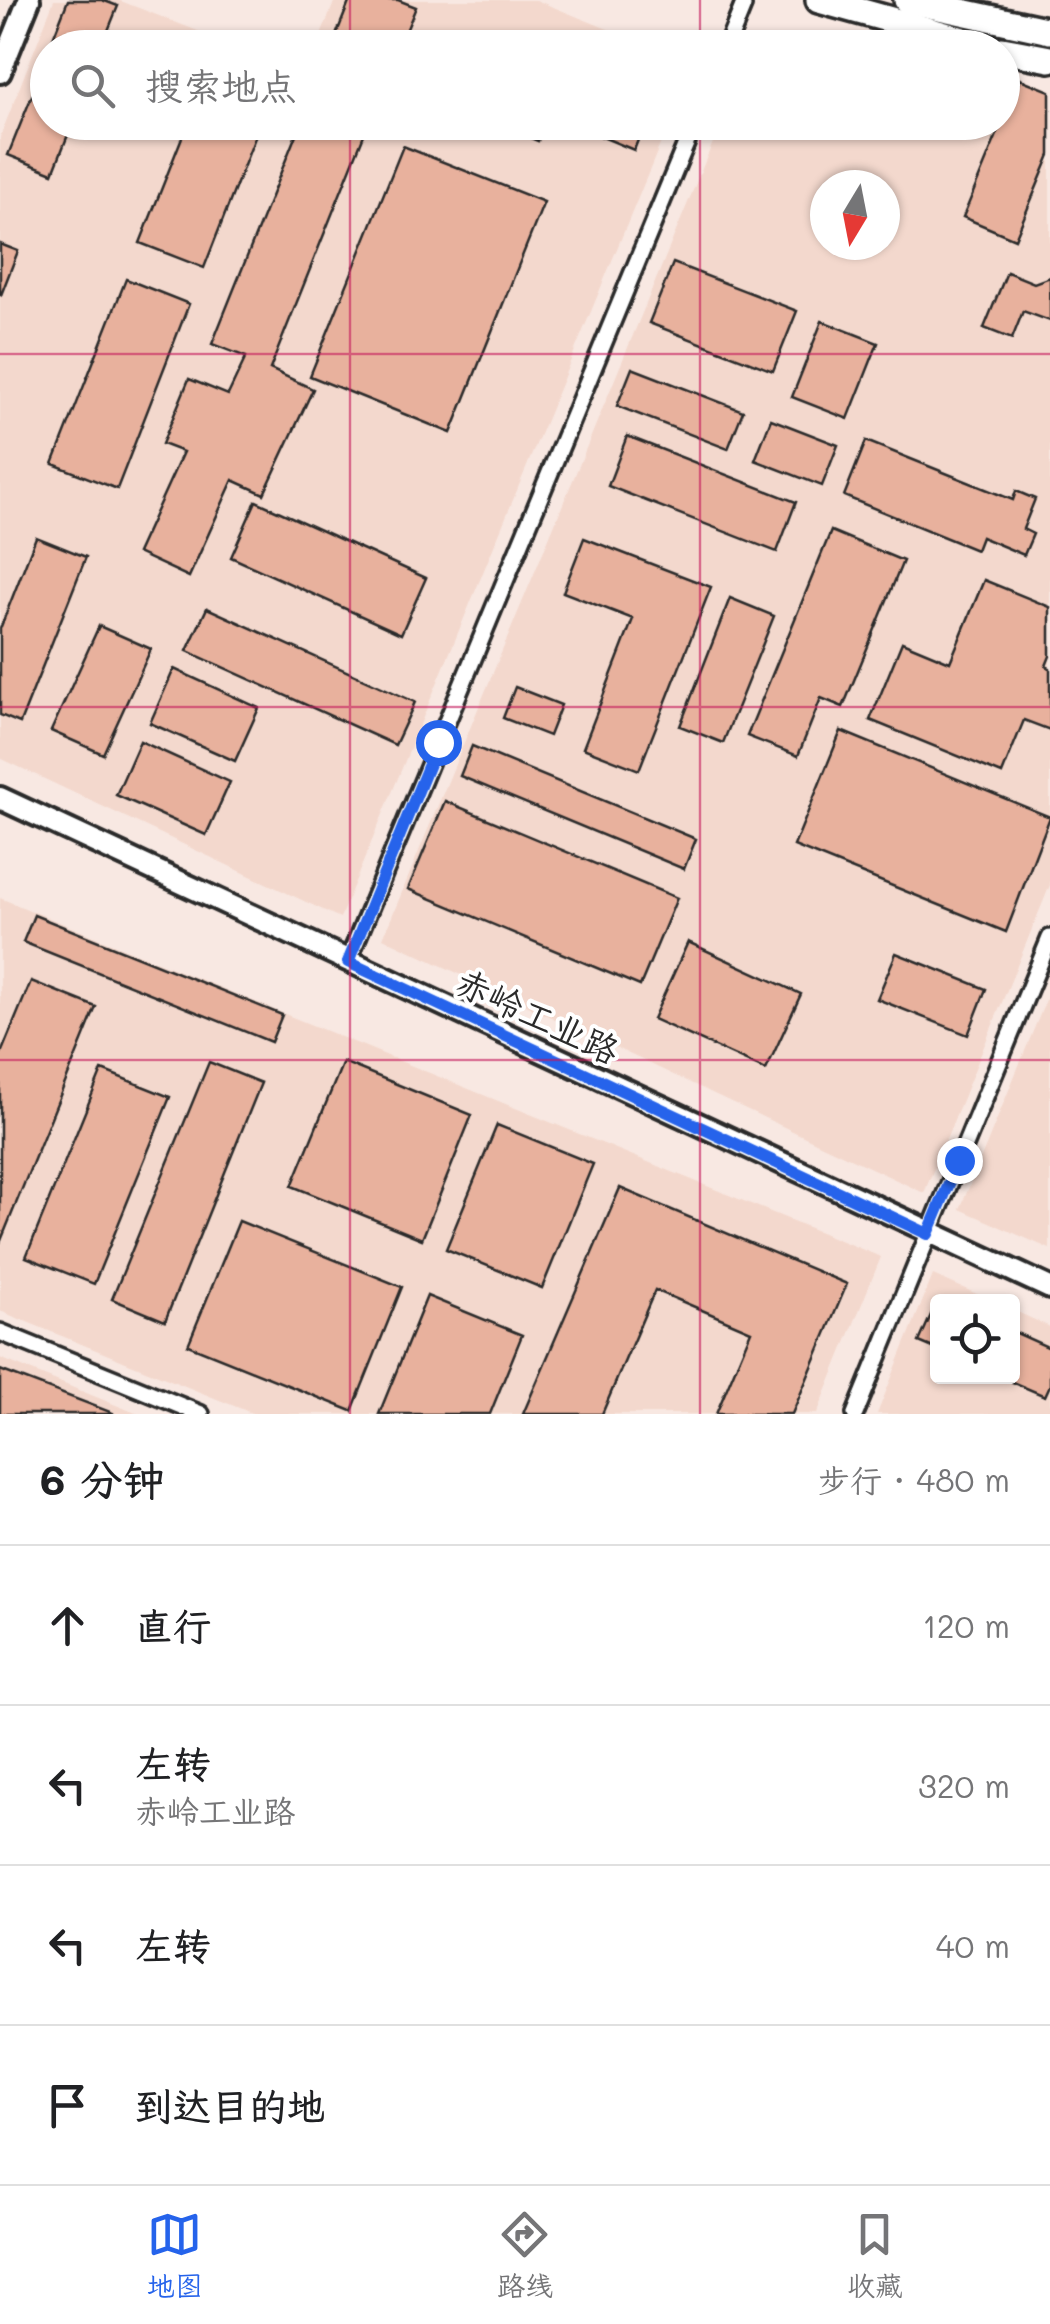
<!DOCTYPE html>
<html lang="zh">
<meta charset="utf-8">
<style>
body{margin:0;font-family:Mali,"LXGW WenKai TC",sans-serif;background:#f2f2f2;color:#202124}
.controls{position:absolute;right:30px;bottom:30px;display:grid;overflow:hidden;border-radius:10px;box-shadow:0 2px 8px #0004}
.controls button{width:90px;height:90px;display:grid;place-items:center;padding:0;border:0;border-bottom:2px solid #e0e0e0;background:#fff;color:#202124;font:50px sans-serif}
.compass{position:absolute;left:810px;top:170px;width:90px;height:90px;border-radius:50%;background:#fff;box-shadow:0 2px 8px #0004;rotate:190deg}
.stop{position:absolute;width:30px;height:30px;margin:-22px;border:8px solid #2563eb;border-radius:50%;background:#fff}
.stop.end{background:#2563eb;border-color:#fff;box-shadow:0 2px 10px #0008}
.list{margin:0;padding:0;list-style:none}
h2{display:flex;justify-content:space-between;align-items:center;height:130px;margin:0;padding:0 40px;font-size:42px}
h2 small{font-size:32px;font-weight:400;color:#757577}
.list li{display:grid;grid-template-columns:65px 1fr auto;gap:30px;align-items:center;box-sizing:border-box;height:160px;padding:0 40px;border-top:2px solid #e0e0e0}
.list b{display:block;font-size:38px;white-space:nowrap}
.list p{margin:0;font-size:32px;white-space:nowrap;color:#757577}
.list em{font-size:32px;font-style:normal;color:#757577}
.icon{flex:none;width:55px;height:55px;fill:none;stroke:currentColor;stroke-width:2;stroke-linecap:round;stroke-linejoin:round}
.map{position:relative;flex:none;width:1050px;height:1414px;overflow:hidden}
.search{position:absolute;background:#fff;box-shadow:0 2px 8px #0004;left:30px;right:30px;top:30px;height:110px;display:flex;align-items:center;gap:25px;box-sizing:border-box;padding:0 35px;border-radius:55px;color:#757577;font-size:38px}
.sheet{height:770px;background:#fff}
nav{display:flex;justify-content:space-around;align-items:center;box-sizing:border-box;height:140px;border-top:2px solid #e0e0e0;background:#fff;font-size:28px;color:#757577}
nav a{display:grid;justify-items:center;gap:5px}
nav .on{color:#2563eb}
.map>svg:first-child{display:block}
</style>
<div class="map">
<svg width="1050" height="1414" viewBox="0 0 1050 1414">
<rect width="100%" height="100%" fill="#f8e8e2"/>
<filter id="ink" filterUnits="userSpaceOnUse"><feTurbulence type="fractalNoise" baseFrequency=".01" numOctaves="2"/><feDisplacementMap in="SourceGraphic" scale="20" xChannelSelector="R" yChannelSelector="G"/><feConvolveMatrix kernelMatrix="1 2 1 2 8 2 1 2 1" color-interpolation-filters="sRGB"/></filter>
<g filter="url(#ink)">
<!-- built -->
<g fill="#f3d8cd" fill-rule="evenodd">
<path d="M54,0H118L239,47L48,48V122L669,123L340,918L0,758V137Z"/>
<path d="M335,0H536L652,47L316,48Z"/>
<path d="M1007,72L1050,89V885L924,1193L383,938L721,123L1002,122L1003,83ZM825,185H885V245H825Z"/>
<path d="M0,898L881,1257L817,1414H254L0,1311Z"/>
<path d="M1050,990V1249L960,1209Z"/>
<path d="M933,1275L993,1301L938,1302V1376H1012L1013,1310L1050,1327V1414H877Z"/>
<path d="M0,1358L138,1414H0Z"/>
</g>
<!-- building -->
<g fill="#e8b19d" stroke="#2b2b2b" stroke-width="2.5">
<path d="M68,0H102L118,6L101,48H49Z"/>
<path d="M350,0H398L416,7L399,48H331Z"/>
<path d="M48,56V122H73L53,173L8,155Z"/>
<path d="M1020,79L1050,91V155L1015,239L963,217Z"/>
<path d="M188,122H261L204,268L140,243Z"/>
<path d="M301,122H369L270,369L313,389L264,494L233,480L189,577L137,553L183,452L162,444L189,379L228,395L246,357L212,344Z"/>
<path d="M492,122H546L538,141Z"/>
<path d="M566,122H645L634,150Z"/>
<path d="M403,146L544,202L451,433L310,376Z"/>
<path d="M0,244L18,251L1,295L0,294Z"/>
<path d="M673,263L797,311L773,371L649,323Z"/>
<path d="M1007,272L1034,283L1050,277V321L1023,311L1012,339L984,328Z"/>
<path d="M126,279L189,304L117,489L53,464Z"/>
<path d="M822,321L878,343L848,419L792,397Z"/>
<path d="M632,368L743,411L728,449L617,406Z"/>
<path d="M771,419L838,445L822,486L755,460Z"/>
<path d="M627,436L796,502L777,552L608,486Z"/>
<path d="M866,441L1013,500L1016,491L1035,499L1023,529L1033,534L1024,555L981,537L976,550L844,496Z"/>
<path d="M256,501L426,578L401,634L231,557Z"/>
<path d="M831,531L903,561L843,707L821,698L798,756L747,736Z"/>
<path d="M36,537L86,557L20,723L0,715V629Z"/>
<path d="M584,538L711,587L639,770L583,748L633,619L563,592Z"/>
<path d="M984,580L1050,607V656L1046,666L1050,668V730L1024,720L1002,774L870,720L902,642L950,662Z"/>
<path d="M730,598L774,616L723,743L680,726Z"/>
<path d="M207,608L415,702L395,745L187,651Z"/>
<path d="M99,626L151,649L103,754L51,731Z"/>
<path d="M174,669L259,708L235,761L150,723Z"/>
<path d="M515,687L561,705L549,736L503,718Z"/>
<path d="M841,731L1050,817L1006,932L794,846Z"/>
<path d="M140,741L230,782L206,835L116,795Z"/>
<path d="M472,746L696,839L684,869L460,776Z"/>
<path d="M445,801L677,898L640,986L408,889Z"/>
<path d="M34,915L282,1015L271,1042L23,942Z"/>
<path d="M688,942L801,994L766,1070L653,1019Z"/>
<path d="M896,953L986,989L968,1035L877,999Z"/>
<path d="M31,981L96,1007L0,1243V1056Z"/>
<path d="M209,1062L261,1083L165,1321L112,1299Z"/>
<path d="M343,1062L472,1115L422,1239L292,1186Z"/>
<path d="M102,1070L170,1097L94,1284L26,1257Z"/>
<path d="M497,1125L593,1164L542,1288L446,1249Z"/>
<path d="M620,1188L847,1284L792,1414H716L751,1331L655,1290L602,1414H523Z"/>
<path d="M239,1221L402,1287L352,1411L188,1345Z"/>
<path d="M427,1296L522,1335L490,1414H379Z"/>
<path d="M938,1299V1350L919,1342Z"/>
<path d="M1012,1331L1050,1348V1385L1045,1396L1012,1382Z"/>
<path d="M0,1370L113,1413V1414H0Z"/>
</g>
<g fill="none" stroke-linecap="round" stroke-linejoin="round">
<defs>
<g id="minor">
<path d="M726,48L743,6"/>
<path d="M348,961L695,122"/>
<path d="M0,1332L201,1414"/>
<path d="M855,1414L1050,938"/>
</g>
<g id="tertiary">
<path d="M0,72L29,0"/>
<path d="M0,798L1050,1288"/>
</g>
<g id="trunk">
<path d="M819,0L992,48"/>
<path d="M907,0L1050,31"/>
<path d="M1002,50L1050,59"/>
</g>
</defs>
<!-- minor casing -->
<use href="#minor" stroke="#2b2b2b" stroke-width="22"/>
<!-- tertiary casing -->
<use href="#tertiary" stroke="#2b2b2b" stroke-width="28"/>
<!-- trunk casing -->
<use href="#trunk" stroke="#2b2b2b" stroke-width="32"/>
<!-- minor -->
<use href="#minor" stroke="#fff" stroke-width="15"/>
<!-- tertiary -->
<use href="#tertiary" stroke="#fff" stroke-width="20"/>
<!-- trunk -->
<use href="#trunk" stroke="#fff" stroke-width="25"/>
</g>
</g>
<g fill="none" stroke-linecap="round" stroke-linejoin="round" filter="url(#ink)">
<!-- route -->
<path stroke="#2563eb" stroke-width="12" d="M438,742L348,962L928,1234L959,1160"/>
</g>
<!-- grid -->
<path fill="none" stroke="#c2185b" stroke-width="2.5" stroke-opacity="0.55" d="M350,0V48M700,0V48M350,122V1414M700,122V1414M0,354H1050M0,707H1050M0,1060H1050"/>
<g text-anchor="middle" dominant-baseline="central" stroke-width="8" stroke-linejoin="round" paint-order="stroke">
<!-- street labels -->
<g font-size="35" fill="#2b2b2b" stroke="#fff">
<text transform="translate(538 1015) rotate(25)">赤岭工业路</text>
</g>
</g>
</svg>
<div class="controls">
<button><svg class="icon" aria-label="locate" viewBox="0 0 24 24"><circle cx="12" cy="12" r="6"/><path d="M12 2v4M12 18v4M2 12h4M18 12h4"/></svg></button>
</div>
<svg class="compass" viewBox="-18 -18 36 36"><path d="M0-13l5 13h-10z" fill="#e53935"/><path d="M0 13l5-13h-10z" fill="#757577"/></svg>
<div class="stop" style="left:438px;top:742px"></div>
<div class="stop end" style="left:959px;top:1160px"></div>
<div class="search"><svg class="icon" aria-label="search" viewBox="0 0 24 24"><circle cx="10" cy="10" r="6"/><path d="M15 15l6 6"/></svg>搜索地点</div>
</div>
<section class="sheet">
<h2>6 分钟<small>步行 · 480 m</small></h2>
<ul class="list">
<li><svg class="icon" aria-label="ahead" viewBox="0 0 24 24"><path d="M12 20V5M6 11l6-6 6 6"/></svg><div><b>直行</b></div><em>120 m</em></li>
<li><svg class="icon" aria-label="left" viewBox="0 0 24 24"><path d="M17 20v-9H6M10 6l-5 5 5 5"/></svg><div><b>左转</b><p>赤岭工业路</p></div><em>320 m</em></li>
<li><svg class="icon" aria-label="left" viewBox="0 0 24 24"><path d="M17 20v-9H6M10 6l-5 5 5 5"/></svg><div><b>左转</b></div><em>40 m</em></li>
<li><svg class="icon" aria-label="arrive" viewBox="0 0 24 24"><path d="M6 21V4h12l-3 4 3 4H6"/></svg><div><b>到达目的地</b></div></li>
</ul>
</section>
<nav>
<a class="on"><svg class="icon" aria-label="map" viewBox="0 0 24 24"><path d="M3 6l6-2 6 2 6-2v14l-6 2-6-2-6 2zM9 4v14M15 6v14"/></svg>地图</a>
<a><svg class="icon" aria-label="directions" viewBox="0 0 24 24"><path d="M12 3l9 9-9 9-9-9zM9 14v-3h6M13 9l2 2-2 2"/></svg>路线</a>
<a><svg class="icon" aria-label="saved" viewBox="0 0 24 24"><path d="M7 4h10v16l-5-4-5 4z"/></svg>收藏</a>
</nav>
